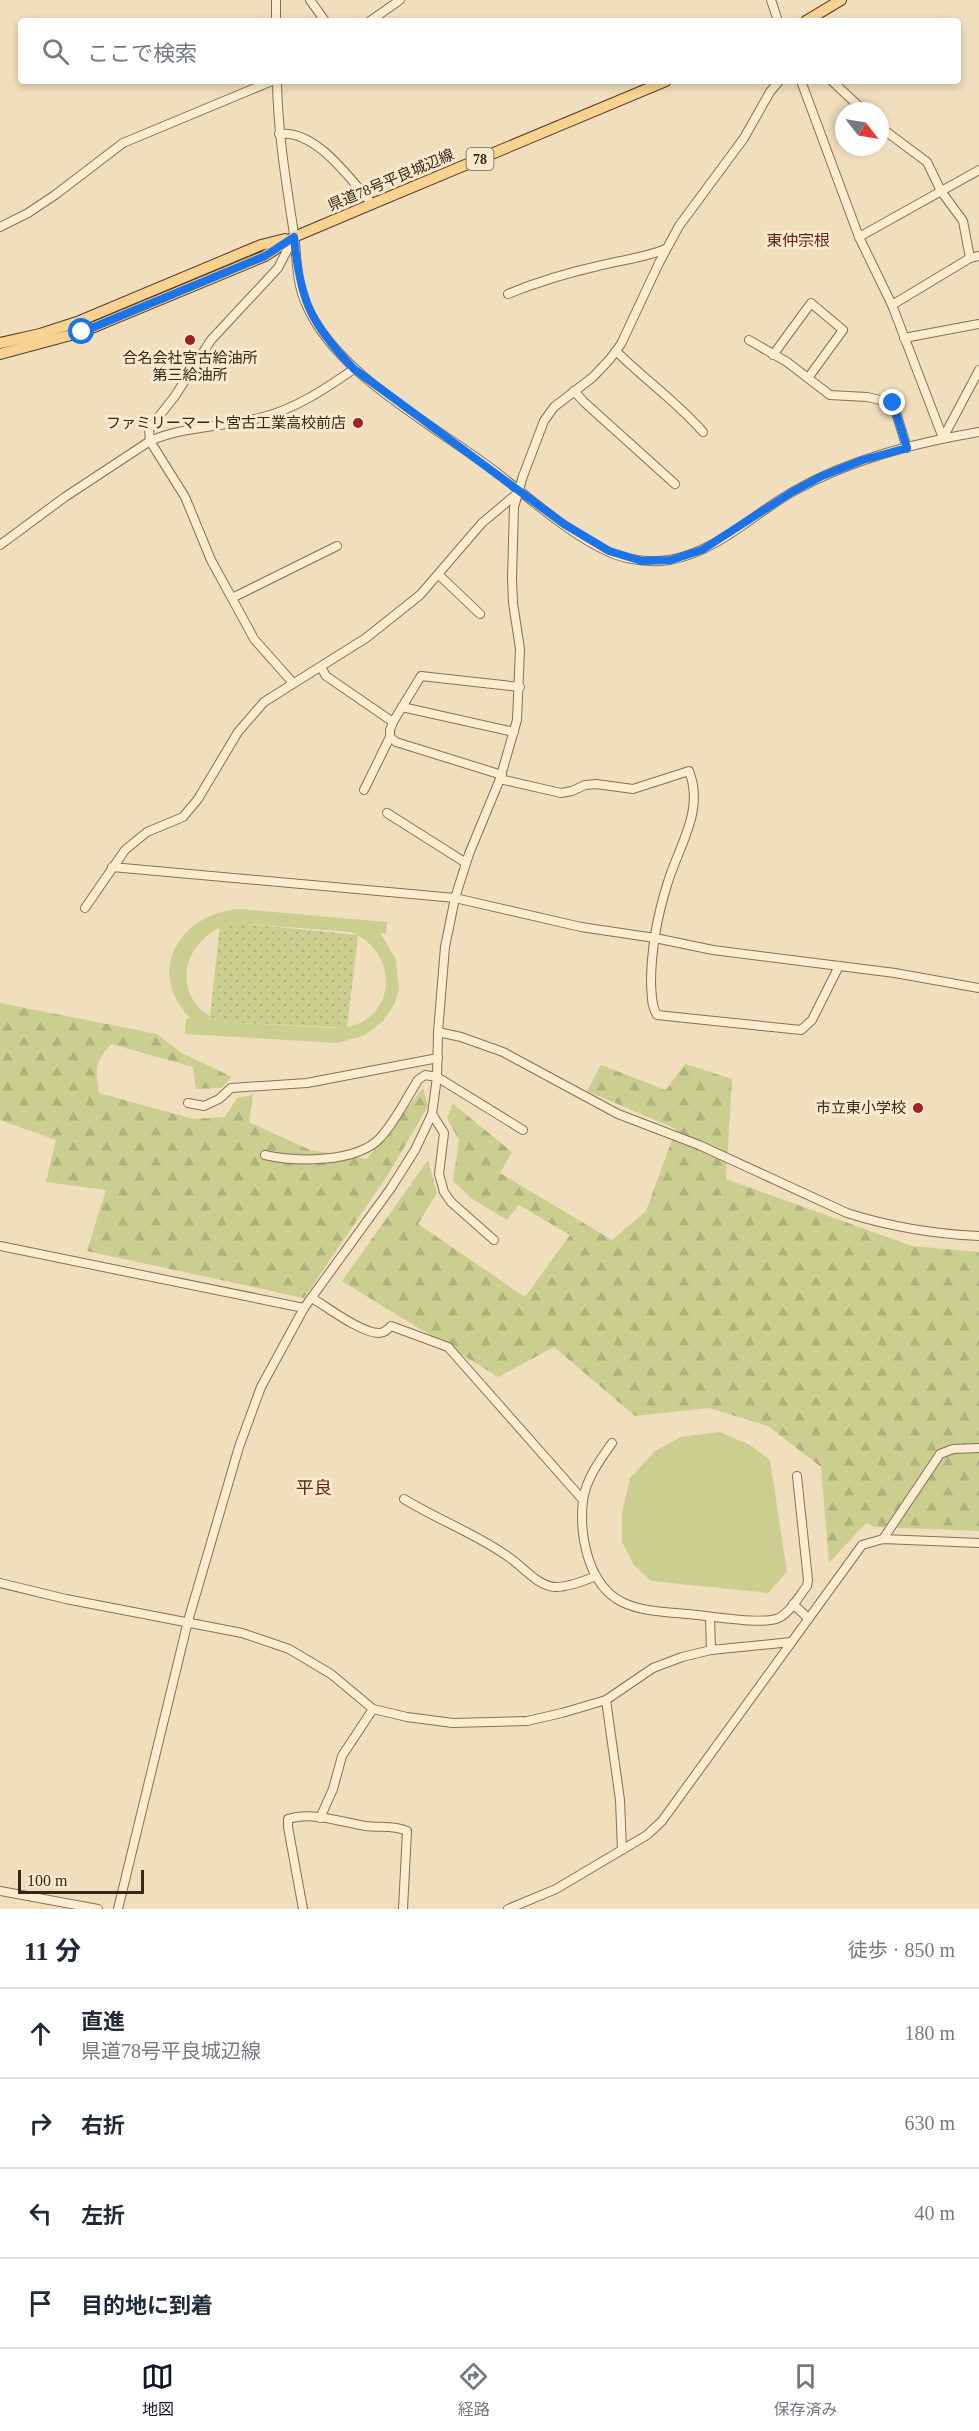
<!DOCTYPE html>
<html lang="ja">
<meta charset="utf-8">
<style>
body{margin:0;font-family:"Times New Roman","Noto Sans JP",serif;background:#f2f2f3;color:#1f2937}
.compass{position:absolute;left:835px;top:102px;width:54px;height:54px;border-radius:50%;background:#fff;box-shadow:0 3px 9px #0003;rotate:121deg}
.scale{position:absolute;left:18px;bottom:15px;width:126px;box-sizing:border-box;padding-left:6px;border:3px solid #37271b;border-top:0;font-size:16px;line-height:21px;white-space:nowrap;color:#37271b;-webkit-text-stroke:4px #f7e9cc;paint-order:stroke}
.stop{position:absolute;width:18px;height:18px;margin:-14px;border:4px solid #1a73e8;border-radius:50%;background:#fff}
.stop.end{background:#1a73e8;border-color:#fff;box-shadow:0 2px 6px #0008}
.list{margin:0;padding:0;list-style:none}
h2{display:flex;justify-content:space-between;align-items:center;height:78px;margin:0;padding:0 24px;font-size:26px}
h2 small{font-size:20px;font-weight:400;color:#747a83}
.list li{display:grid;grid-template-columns:39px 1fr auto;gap:18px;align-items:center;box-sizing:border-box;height:90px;padding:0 24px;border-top:2px solid #e0e1e3}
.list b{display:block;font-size:22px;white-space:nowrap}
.list p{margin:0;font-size:20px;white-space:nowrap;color:#747a83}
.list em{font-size:20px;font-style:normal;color:#747a83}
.icon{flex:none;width:33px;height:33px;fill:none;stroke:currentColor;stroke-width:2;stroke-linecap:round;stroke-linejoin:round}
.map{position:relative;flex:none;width:979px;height:1909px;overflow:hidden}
.search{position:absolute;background:#fff;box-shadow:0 3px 9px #0003;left:18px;right:18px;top:18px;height:66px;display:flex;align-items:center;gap:15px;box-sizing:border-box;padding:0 21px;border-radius:6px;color:#747a83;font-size:22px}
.sheet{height:438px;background:#fff}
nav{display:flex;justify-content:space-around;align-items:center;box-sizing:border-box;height:84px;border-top:2px solid #e0e1e3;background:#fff;font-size:16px;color:#747a83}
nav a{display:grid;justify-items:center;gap:3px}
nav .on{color:#111827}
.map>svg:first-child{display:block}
</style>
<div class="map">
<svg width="979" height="1909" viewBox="0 0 979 1909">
<defs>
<pattern id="grass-dots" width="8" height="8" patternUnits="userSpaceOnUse" patternTransform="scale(1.5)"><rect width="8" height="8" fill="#cacf90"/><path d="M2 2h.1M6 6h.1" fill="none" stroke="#aeb27c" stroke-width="1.8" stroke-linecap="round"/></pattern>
<pattern id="forest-firs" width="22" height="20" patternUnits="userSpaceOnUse" patternTransform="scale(1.5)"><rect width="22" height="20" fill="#cacf90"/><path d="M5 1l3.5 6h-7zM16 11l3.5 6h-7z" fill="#aeb27c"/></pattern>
</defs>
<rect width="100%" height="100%" fill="#f0debc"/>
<!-- grass -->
<path fill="url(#grass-dots)" d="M235,923L358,935L347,1028L221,1022L210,1016L220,925Z"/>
<!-- forest -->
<g fill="url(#forest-firs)">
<path d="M0,1003L157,1034L180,1052L232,1077L221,1088L196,1089L193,1067L111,1044C95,1061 95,1071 99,1093L193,1119L225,1117L237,1098L253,1095L249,1122L310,1150L367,1159L423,1088L428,1106L389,1173L304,1298L87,1251L106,1190L46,1182L56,1140L0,1120Z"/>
<path d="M685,1064L732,1079L726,1179L912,1246L979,1252V1531L875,1527L866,1523L829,1563L821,1467L768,1426L709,1408L635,1416L554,1347L498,1377L342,1281L428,1160L437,1193L418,1224L525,1297L570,1235L519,1205L507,1220L471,1198L453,1181L459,1140L447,1118L453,1104L512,1152L500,1173L612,1240L646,1211L676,1129L587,1091L601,1065L666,1090Z"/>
</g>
<!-- pitch -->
<g fill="#cacf90" fill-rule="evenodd">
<path d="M240,909L387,922L386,934L380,933L396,959L399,989L394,1005L383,1021L365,1035L338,1043L185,1034L186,1019L190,1018C144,972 181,912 240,909ZM235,923L351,932C390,947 401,1002 360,1023C351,1027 342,1028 333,1028L221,1022C212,1017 201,1012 195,1003C172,969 199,929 235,923Z"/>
<path d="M720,1432L750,1445L770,1460L787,1572L768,1593L651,1581L634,1565L622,1542V1513L630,1478L655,1451L681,1437Z"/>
</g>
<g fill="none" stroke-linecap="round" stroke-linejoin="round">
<defs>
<g id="minor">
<path d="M276,0V21"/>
<path d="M310,0L325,21"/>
<path d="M771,0L778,21"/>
<path d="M370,21L400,0"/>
<path d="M277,81C278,135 286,181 294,234C297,257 296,282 306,304C336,375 436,426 496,472C532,500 568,533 609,552C627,560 650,563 669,560C717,552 753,514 794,491C851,459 915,443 979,432"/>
<path d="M801,81L859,237L892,305L943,438"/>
<path d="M832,81L864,111"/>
<path d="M880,127L927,162L941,191L963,221L970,258"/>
<path d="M279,134C316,129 350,179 372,204"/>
<path d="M0,227L28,213L55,195L123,143L272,81"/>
<path d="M859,237L979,170"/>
<path d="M508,294C537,282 567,273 598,266C621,260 644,258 666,249"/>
<path d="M892,305L970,258L979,256"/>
<path d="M904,338L979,324"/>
<path d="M749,340L787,362L830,395L867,397L893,403L907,448"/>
<path d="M616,351C644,379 677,402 703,432"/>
<path d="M773,355L811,303L843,330L808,378"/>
<path d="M574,391L584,402L675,484"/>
<path d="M943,438L979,370"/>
<path d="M0,545L65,497L150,441C185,426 223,427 259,418C294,410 325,389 354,369"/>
<path d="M439,575L480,614"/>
<path d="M232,598L337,546"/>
<path d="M321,667L326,676L393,722"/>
<path d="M293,683L254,639L246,624L211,560L185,497L150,441L149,429L175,396L211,340L278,268L294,237"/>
<path d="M402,707L514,732"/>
<path d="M390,737L396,742L502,775"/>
<path d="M500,779L561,793L572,791L585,785L596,784L633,789L689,771C705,811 678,847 667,885C657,917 651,951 651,984C652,995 651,1006 657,1015L801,1030L812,1020L839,966"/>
<path d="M364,790L390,737V730L393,722L421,676L520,687"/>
<path d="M387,813L466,863"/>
<path d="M112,867L455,898L581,927L655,938L713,950L895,973L979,988"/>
<path d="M85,908L125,850L147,832L183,817L198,799L238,732L264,702L366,638L420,595L482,523L519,492"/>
<path d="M438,1032L461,1037L503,1052L618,1114L699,1145L847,1213C891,1227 933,1234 979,1236"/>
<path d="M188,1103L204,1106L219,1099L231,1088L307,1083L438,1058"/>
<path d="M432,1114L444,1133L439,1174L444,1192L451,1202L494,1240"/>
<path d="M265,1155C296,1162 357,1163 380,1138C395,1122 406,1099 418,1080L425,1075L437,1077L523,1130"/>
<path d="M0,1246L304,1308"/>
<path d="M312,1298C327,1307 361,1333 379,1333C384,1333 387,1330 391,1326L448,1347L583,1500"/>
<path d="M612,1443C600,1460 586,1479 583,1500C579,1535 588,1585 622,1602C644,1613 674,1612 698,1615C716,1617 760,1624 776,1619C789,1615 799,1596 807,1586L808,1580L797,1476"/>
<path d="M404,1499C438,1520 479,1535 510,1558C523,1567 539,1587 556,1587C569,1587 584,1581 596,1576"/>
<path d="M883,1539L940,1454L953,1449L979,1448"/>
<path d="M0,1583L66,1599L242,1633L289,1649L331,1674L373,1709L407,1717L453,1723L527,1721L562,1713L606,1700L653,1668L682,1657L711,1650L791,1642"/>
<path d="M793,1604L808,1618"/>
<path d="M710,1617L711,1650"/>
<path d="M606,1700L620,1800L622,1850"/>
<path d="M320,1818L333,1789L342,1756L373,1709"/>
<path d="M0,1891L98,1909"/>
<path d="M118,1909L188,1621L239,1447L261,1387L304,1308L391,1188L415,1150L432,1114L437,1077L438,1032L445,947L455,898L469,854L500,779L517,720L520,649L513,603L512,578L514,507L523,476L544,421L554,407L593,377L610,359L621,344L659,263L679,226L744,138L770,92L779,81"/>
<path d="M303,1909L288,1827V1819C312,1811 341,1822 365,1826C379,1828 394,1825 407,1831L403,1909"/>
<path d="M508,1909L556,1889L647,1835L662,1821L862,1545L883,1539L979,1543"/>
</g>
<g id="major">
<path d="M806,21L841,0"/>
<path d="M0,343L40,334L77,322L261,245L285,239"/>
<path d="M0,354L82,332L265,256L294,237L372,204L666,81"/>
</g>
</defs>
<!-- minor casing -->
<use href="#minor" stroke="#896e55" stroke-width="10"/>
<!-- major casing -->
<use href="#major" stroke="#563c2a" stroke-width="12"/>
<!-- minor -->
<use href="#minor" stroke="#fbecd0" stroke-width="8"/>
<!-- major -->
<use href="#major" stroke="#f7d290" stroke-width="10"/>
</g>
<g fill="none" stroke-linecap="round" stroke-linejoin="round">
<!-- route -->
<path stroke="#1a73e8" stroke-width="8" d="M82,332L265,256L294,237C300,300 310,323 354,369L564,524L609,551L642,561L671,560L702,550L792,492L822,476L863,460L907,448L893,403"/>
</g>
<!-- markers -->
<g fill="#9c2128" stroke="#f7e9cc" stroke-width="2">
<circle cx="190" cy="340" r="6"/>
<circle cx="358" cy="423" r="6"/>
<circle cx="918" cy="1108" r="6"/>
</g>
<g text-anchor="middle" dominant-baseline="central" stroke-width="6" stroke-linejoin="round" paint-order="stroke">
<!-- shield labels -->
<rect fill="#f7e9cc" stroke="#716150" stroke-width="1.5" x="466.5" y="148" width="27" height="22" rx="4.5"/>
<g font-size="14" font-weight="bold" fill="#37271b">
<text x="480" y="159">78</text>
</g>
<!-- street labels -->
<g font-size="15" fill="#37271b" stroke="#f7e9cc">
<text transform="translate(391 180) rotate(-23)">県道78号平良城辺線</text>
</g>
<!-- poi labels -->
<g font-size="15" fill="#37271b" stroke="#f7e9cc" text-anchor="end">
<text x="190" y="358" text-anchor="middle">合名会社宮古給油所<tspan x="190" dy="17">第三給油所</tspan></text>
<text x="346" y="423">ファミリーマート宮古工業高校前店</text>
<text x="906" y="1108">市立東小学校</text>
</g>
<!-- neighbourhood labels -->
<g font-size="16" fill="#672417" stroke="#f7e9cc">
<text x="798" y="240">東仲宗根</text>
</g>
<!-- quarter labels -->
<g font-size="18" fill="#672417" stroke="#f7e9cc">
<text x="314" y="1488">平良</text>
</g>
</g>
</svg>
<svg class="compass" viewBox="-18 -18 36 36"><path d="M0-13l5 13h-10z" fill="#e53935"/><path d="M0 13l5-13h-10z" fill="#747a83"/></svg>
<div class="scale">100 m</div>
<div class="stop" style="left:82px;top:332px"></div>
<div class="stop end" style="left:893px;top:403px"></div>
<div class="search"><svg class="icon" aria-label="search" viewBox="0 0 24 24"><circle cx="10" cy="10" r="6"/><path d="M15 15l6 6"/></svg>ここで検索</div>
</div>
<section class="sheet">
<h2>11 分<small>徒歩 · 850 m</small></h2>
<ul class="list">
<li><svg class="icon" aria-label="ahead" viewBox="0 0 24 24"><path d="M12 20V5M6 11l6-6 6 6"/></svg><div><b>直進</b><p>県道78号平良城辺線</p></div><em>180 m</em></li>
<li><svg class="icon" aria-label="right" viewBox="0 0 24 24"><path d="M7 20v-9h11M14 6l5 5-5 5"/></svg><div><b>右折</b></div><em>630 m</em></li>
<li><svg class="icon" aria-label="left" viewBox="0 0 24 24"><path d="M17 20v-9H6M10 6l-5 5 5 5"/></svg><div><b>左折</b></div><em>40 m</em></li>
<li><svg class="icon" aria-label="arrive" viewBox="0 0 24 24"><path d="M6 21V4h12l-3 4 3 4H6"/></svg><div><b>目的地に到着</b></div></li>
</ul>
</section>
<nav>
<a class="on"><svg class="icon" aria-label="map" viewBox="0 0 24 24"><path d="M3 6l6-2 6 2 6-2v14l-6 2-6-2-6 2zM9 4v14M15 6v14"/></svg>地図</a>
<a><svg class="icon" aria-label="directions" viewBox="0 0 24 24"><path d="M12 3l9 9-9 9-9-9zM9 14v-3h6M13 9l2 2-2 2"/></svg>経路</a>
<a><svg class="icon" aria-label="saved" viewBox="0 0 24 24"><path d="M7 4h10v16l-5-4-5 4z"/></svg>保存済み</a>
</nav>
